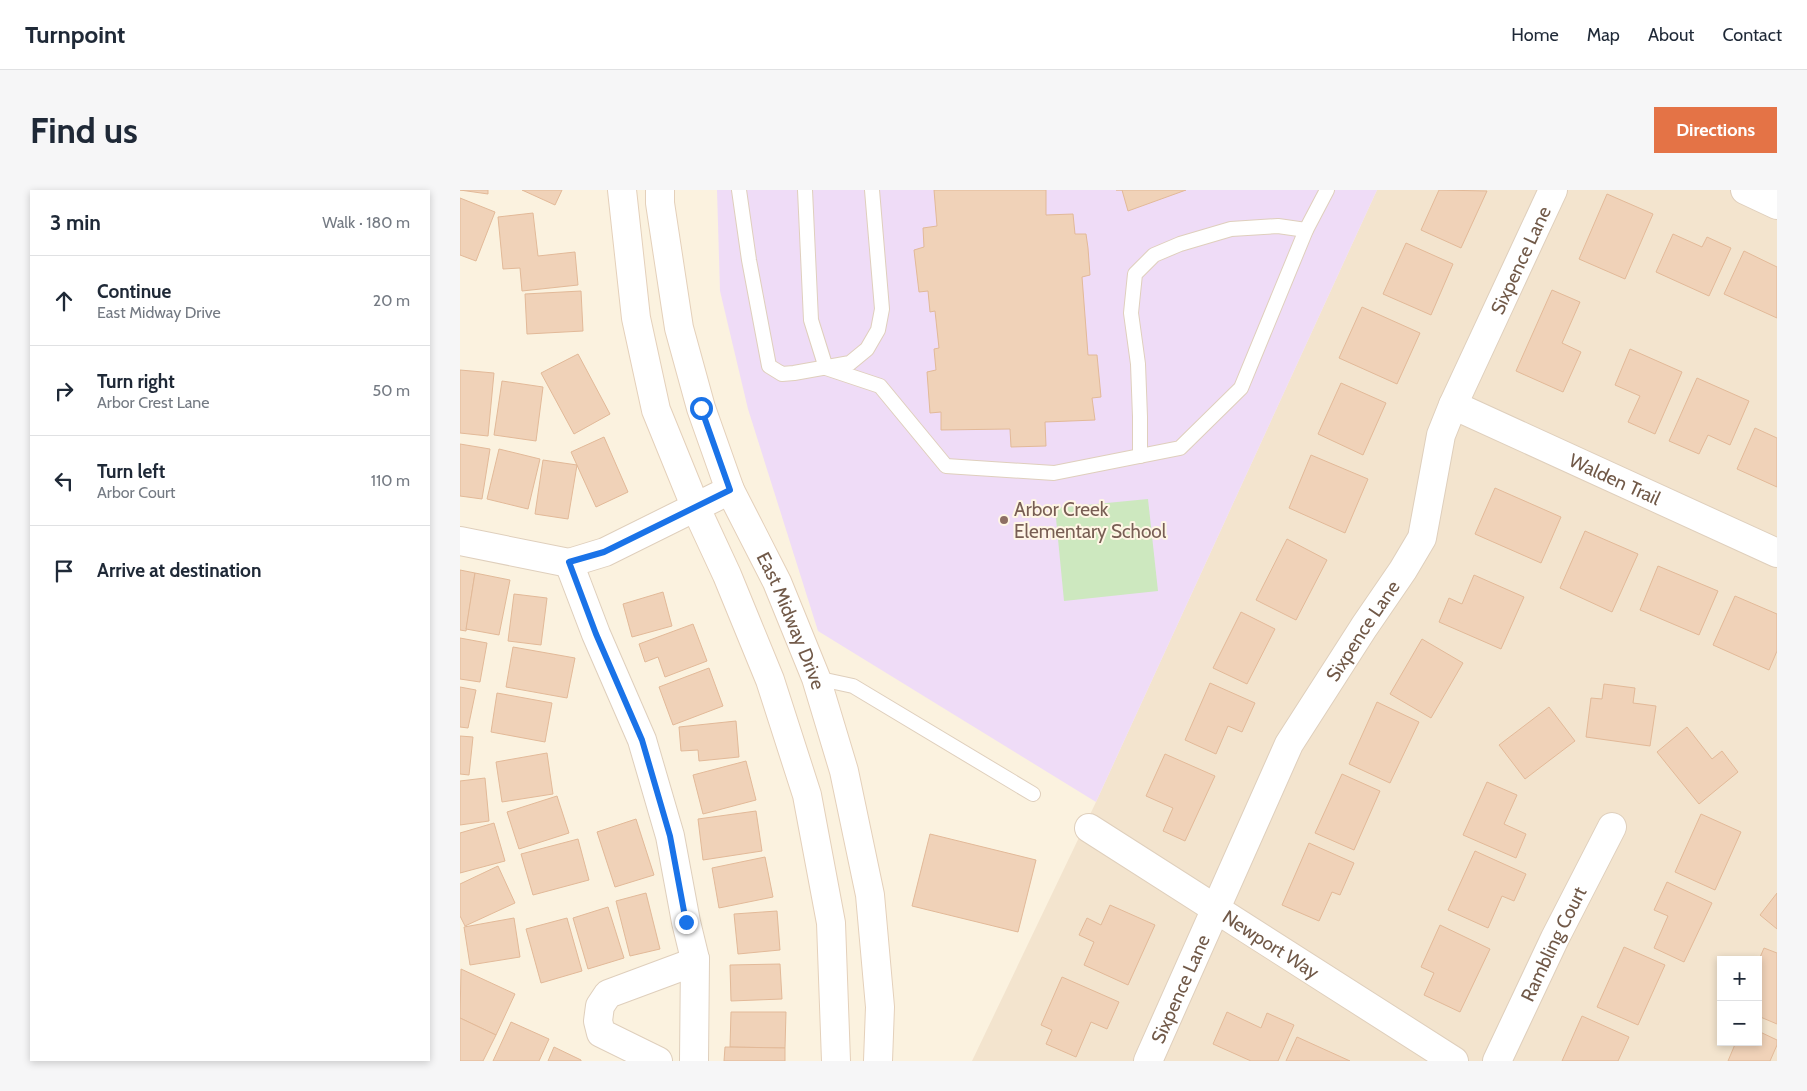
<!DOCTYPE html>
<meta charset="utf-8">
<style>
body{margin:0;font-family:Cabin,sans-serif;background:#f6f6f7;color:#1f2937}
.controls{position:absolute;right:15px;bottom:15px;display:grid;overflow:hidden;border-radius:0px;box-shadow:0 2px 8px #0003}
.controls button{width:45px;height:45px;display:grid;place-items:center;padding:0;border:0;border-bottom:1px solid #e0e1e3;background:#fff;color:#1f2937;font:25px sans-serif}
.stop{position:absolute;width:15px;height:15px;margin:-11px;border:4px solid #1a73e8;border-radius:50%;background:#fff}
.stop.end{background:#1a73e8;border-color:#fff;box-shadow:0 1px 5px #0008}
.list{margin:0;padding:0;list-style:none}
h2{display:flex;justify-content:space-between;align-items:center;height:65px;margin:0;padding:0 20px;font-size:21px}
h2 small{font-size:16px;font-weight:400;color:#747a83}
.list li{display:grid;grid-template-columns:32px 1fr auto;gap:15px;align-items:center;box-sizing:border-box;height:90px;padding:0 20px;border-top:1px solid #e0e1e3}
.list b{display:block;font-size:19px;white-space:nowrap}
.list p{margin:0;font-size:16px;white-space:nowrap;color:#747a83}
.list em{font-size:16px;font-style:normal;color:#747a83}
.icon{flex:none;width:28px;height:28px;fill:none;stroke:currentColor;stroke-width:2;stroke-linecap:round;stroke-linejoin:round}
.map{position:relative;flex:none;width:1317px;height:871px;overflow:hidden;border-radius:0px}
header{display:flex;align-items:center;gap:30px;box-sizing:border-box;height:70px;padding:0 25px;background:#fff;border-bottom:1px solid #e0e1e3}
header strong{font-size:24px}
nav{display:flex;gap:28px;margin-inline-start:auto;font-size:18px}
.intro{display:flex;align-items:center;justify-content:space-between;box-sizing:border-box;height:120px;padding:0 30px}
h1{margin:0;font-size:35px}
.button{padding:12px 22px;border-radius:0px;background:#e47346;color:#fff;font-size:18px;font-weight:700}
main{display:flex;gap:30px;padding:0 30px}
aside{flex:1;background:#fff;border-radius:0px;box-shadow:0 2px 8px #0003}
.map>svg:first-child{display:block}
</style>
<header>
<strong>Turnpoint</strong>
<nav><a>Home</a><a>Map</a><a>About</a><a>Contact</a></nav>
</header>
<div class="intro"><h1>Find us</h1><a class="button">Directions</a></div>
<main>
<aside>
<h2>3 min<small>Walk · 180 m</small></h2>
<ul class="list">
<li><svg class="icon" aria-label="ahead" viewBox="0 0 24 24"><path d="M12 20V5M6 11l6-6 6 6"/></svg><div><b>Continue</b><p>East Midway Drive</p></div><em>20 m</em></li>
<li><svg class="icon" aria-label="right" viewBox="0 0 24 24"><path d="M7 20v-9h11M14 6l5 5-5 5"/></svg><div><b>Turn right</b><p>Arbor Crest Lane</p></div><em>50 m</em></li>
<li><svg class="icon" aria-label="left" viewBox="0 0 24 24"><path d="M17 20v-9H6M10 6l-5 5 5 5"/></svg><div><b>Turn left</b><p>Arbor Court</p></div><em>110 m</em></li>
<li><svg class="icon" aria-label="arrive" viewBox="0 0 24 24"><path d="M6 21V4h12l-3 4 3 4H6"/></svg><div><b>Arrive at destination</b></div></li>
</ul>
</aside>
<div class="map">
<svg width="1317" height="871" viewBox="0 0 1317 871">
<rect width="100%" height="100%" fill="#fbf2df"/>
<!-- residential -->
<path fill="#f3e4ce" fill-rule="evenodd" d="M917,0H1317V871H512L636,612ZM1261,770H1298V852H1261Z"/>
<!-- education -->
<path fill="#efdcf7" d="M257,0H917L636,612L358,441L288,219L260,101Z"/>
<!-- green -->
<path fill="#cde8bf" d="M688,309L698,401L604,411L595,318Z"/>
<!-- building -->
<g fill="#f0d2b8" stroke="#e2b998">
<path d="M0,0H28V4Z"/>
<path d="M62,0H102L95,15Z"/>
<path d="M474,0H586V25L613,24L615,44H626L628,58L630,85L622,87L628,165H637L641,207L632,208L635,230L585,232L586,256L551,257L550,239L481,240V222L470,223L467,182L476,180L474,159L479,158L475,121L470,122L468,101L459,102L454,60L464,57L463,38L477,36Z"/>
<path d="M656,0H726L668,21L662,0Z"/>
<path d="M979,0L1027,1L1001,58L961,40Z"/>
<path d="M1147,4L1193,24L1165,89L1119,69Z"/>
<path d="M0,8L35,22L16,71L0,65Z"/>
<path d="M73,23L78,66L115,62L118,95L62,101L60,78L43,79L38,27Z"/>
<path d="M1213,44L1242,57L1247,47L1271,58L1249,106L1196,82Z"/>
<path d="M946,53L993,74L971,125L923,104Z"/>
<path d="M1284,61L1317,77V128L1264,104Z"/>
<path d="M1092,100L1120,112L1102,153L1121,162L1103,202L1056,181Z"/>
<path d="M121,101L123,141L67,144L65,104Z"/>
<path d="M902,117L960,143L937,194L879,168Z"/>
<path d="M1170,159L1222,182L1195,244L1168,232L1180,206L1155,195Z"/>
<path d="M118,164L150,224L114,244L81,183Z"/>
<path d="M0,180L34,183L28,246L0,243Z"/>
<path d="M1237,188L1289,211L1270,255L1248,245L1239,264L1209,251Z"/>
<path d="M42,191L83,197L76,251L34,245Z"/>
<path d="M881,193L926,213L903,265L858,244Z"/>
<path d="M1295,238L1317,248V297L1277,279Z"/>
<path d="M144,247L168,302L136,317L111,262Z"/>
<path d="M0,254L30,259L22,309L0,306Z"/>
<path d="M39,259L80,269L68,319L27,309Z"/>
<path d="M851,265L908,289L885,343L829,318Z"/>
<path d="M83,270L117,275L108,329L75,324Z"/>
<path d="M1035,298L1101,327L1081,373L1015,344Z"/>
<path d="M1125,341L1178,364L1152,422L1100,398Z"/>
<path d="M827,349L867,370L836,430L796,410Z"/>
<path d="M1198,376L1258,401L1239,445L1180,420Z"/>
<path d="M0,380L15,383L6,441L0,440Z"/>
<path d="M15,383L50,390L39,445L6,439Z"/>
<path d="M1014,385L1064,407L1041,459L979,432L989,408L1002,414Z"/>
<path d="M203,402L212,436L172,447L163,414Z"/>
<path d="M54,404L87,408L81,455L48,451Z"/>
<path d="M1275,406L1317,424V461L1309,480L1253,455Z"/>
<path d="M781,422L815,439L787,494L753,478Z"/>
<path d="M233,434L247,471L205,487L198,467L185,472L179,454Z"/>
<path d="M0,448L27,453L20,492L0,489Z"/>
<path d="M962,449L1003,473L971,528L930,504Z"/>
<path d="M53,457L115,468L107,508L46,497Z"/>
<path d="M249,478L263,516L213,535L199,497Z"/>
<path d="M750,493L795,513L782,542L768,536L756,564L725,550Z"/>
<path d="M1144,494L1175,498L1173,513L1196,516L1190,556L1126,547L1131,508L1142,509Z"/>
<path d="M0,497L16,500L8,538L0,537Z"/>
<path d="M37,503L92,513L85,552L31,542Z"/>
<path d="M917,512L959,532L930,593L889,574Z"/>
<path d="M1089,517L1115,551L1065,589L1039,555Z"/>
<path d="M276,531L279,567L239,571L238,560L221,561L219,537Z"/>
<path d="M1227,537L1252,569L1262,561L1278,582L1239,614L1197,562Z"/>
<path d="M0,546L13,547L9,585L0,584Z"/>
<path d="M87,563L93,604L42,612L36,572Z"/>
<path d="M705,564L755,586L725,651L703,641L713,618L686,606Z"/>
<path d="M286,571L296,610L243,624L233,585Z"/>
<path d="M882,584L920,601L894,660L855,643Z"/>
<path d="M25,588L29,631L0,635V591Z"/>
<path d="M1027,592L1057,605L1044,634L1066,644L1056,668L1003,645Z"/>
<path d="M97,606L109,643L59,659L47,622Z"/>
<path d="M296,621L302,661L243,670L238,629Z"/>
<path d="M1241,624L1281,642L1255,700L1215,682Z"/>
<path d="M176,629L194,685L155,697L137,642Z"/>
<path d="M34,633L45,671L0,683V643Z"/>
<path d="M470,644L576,670L558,742L452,716Z"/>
<path d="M118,649L129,690L73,705L61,664Z"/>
<path d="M849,653L894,673L880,705L872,702L859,731L822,715Z"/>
<path d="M1015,661L1066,684L1054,711L1042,706L1028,738L988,720Z"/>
<path d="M305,667L313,707L259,718L252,678Z"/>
<path d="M38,676L55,713L5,736L0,726V694Z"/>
<path d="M1207,692L1252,713L1224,772L1194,758L1208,726L1194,720Z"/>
<path d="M186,703L200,759L170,766L156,711Z"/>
<path d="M1317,703V739L1300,725Z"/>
<path d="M650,715L695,735L668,795L624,775L634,752L619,745L627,728L641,735Z"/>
<path d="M148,717L164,768L128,779L113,728Z"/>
<path d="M317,721L320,760L278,764L274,724Z"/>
<path d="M54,728L60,767L10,775L4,737Z"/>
<path d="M107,728L122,781L81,793L66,739Z"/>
<path d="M980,735L1030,759L1000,822L964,805L974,783L961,777Z"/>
<path d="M1164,757L1205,775L1178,835L1137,817Z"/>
<path d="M1304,758L1317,763V834L1298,826V772Z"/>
<path d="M320,774L322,809L271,811L270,775Z"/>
<path d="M1,779L55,804L36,845L0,828Z"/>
<path d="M602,787L659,812L647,839L631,832L616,867L586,854L592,840L581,835Z"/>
<path d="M271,822H326L325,858L270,857Z"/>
<path d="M767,822L801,838L807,823L834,835L818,871H791L753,854Z"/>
<path d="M1122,826L1169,847L1158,871H1102Z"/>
<path d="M0,828L36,845L23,871H0Z"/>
<path d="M51,832L89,849L79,871H33Z"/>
<path d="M1298,841L1317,850V855L1310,871H1268L1276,852H1298Z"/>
<path d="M837,847L890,871H826Z"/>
<path d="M94,857L121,870V871H88Z"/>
<path d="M265,857L325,858V871H264Z"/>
</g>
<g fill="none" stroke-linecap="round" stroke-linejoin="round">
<defs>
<g id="lane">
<path d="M279,0L289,70L309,176L322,184L334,183L390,173L407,159L418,140L422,119L412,0"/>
<path d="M345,0L351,130L366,178L420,196L486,276L594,283L720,258L781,198L846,40L867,0"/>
<path d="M680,266V227L678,174L671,123L675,84L694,65L720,54L771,39L818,36L846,40"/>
<path d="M356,488L393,496L573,604"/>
</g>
<g id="street">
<path d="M1285,0L1317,15"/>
<path id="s1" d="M993,215L1317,363"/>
<path d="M0,351L109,373L145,362L270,300"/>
<path d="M109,373L136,444L182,550L210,646L226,732L235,769L234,871"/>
<path id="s2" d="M629,638L994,871"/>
<path d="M198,871L141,843L138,831L140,816L148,804L226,775L235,769"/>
<path id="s3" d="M688,871L829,554L904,437L943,380L962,348L981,245L993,215L1093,0"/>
<path id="s4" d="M1037,871L1095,748L1152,637"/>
</g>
<g id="secondary">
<path d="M162,0L176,128L196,220L235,316L267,385L310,490L347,605L371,733L376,871"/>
<path id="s5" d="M200,0V13L219,138L241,218L270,300L317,392L356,488L384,581L410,705L420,817L418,871"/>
</g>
</defs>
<!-- lane casing -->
<use href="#lane" stroke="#dfcfbc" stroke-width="16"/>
<!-- street casing -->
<use href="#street" stroke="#dfcfbc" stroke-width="30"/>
<!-- secondary casing -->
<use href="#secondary" stroke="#e4d0ba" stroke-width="30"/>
<!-- lane -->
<use href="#lane" stroke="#fff" stroke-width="14"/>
<!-- street -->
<use href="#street" stroke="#fff" stroke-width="28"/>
<!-- secondary -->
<use href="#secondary" stroke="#fff" stroke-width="28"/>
</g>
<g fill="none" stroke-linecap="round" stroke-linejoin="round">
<!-- route -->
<path stroke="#1a73e8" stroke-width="6" d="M226,732L210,646L182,550L136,444L109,372L144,362L270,300L241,218"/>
</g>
<!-- markers -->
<circle fill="#8d6e63" stroke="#fff6e5" stroke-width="2" cx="544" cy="330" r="5"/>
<g text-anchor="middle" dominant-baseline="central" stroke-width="4" stroke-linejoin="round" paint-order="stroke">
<!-- street labels -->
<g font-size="19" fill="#715948" stroke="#fff6e5">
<text stroke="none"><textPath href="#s3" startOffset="889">Sixpence Lane</textPath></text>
<text stroke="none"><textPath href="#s1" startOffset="178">Walden Trail</textPath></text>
<text stroke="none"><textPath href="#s5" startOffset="454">East Midway Drive</textPath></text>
<text stroke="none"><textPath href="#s3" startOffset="482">Sixpence Lane</textPath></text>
<text stroke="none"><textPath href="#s4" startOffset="130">Rambling Court</textPath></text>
<text stroke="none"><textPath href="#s2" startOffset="216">Newport Way</textPath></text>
<text stroke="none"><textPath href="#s3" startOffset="79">Sixpence Lane</textPath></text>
</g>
<!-- education labels -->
<g font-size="19" fill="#785e54" stroke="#fff6e5" text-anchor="start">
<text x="554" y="319">Arbor Creek<tspan x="554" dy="22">Elementary School</tspan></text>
</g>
</g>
</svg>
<div class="controls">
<button>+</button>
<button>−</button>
</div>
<div class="stop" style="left:241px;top:218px"></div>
<div class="stop end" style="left:226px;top:732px"></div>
</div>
</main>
